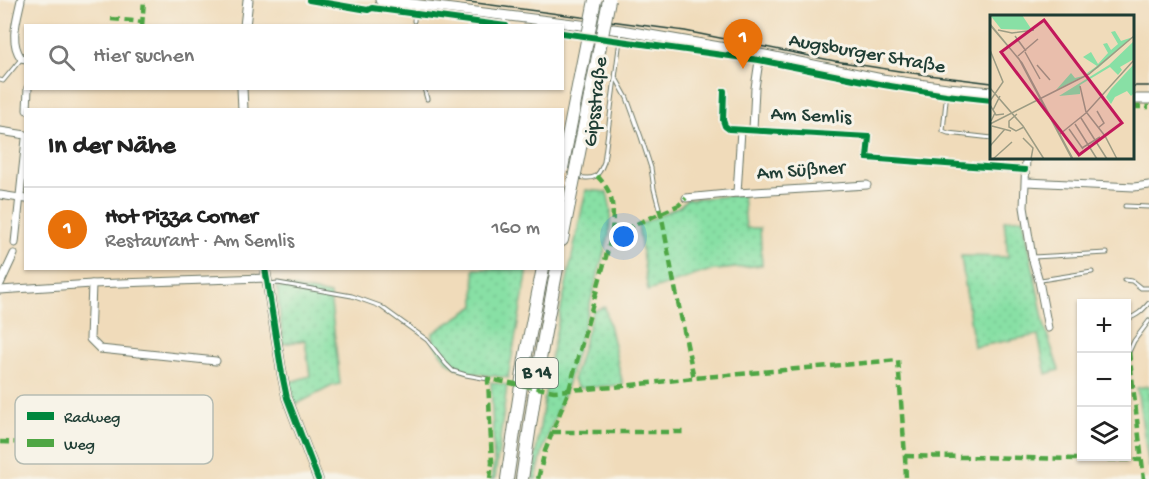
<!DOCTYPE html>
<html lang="de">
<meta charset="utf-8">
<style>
body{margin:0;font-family:"Gochi Hand",sans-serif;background:#f6f6f6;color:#222}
.controls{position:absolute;right:18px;bottom:18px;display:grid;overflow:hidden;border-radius:0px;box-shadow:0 2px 4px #0004}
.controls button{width:54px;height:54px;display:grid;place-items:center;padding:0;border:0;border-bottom:2px solid #e0e0e0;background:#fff;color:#222;font:30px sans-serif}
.you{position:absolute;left:624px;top:237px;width:21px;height:21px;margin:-15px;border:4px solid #fff;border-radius:50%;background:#1a73e8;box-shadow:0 0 0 9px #1a73e833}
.badge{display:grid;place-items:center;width:39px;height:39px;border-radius:50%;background:#d1495b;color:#fff;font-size:20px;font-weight:700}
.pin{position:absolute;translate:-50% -50px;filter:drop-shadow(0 2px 3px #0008)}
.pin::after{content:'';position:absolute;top:32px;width:21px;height:18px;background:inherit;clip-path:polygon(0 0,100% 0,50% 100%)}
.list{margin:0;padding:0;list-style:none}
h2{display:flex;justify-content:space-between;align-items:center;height:78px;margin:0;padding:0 24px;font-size:26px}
h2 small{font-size:20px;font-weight:400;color:#767676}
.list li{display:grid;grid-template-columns:39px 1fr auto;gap:18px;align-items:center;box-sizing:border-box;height:84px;padding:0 24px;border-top:2px solid #e0e0e0}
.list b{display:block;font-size:22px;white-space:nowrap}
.list p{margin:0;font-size:20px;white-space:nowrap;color:#767676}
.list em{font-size:20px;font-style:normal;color:#767676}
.icon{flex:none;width:33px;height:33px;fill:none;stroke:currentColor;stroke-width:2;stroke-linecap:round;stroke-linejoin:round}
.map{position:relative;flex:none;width:1149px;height:479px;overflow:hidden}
.search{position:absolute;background:#fff;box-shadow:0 2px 4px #0004;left:24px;top:24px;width:540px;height:66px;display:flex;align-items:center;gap:15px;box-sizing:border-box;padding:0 21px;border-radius:0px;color:#767676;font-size:22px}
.panel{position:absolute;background:#fff;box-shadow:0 2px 4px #0004;left:24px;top:108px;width:540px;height:162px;border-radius:0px}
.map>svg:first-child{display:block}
</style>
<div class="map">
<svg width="1149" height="479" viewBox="0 0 1149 479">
<defs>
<pattern id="grass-dots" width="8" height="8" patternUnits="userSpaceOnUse" patternTransform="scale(1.5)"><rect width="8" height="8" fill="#88e0a5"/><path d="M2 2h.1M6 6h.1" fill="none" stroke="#75c18f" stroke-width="1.8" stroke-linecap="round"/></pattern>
</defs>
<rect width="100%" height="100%" fill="#f7f3e8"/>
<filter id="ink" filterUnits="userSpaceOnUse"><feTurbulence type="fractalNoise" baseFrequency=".0167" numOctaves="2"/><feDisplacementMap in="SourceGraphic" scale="12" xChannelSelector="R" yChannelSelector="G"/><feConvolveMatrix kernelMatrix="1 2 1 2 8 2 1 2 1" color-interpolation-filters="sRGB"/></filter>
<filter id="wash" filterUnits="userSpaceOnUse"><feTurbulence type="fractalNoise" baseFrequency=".008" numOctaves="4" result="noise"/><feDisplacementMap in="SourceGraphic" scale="24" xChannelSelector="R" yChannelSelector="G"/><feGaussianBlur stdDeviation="1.35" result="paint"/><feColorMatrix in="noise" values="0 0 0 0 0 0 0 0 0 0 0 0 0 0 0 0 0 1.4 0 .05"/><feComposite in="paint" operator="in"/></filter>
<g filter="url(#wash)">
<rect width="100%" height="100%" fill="#f0dbba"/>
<!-- grass -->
<g fill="url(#grass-dots)" stroke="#548e6c" stroke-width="1.5">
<path d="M586,190L607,192L611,211L609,235L568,383L543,450L536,479H532L550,361Z"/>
<path d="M743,195L746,228H760L762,265L708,271L648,291L638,225L680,206L687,199Z"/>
<path d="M1023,218L1045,328L1059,370L1046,374L1038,335L974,347L961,256L1008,257L1004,220Z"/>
<path d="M474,269H528L508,378C491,375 460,374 447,361C442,356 437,348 433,342V333L475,306Z"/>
<path d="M285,286L330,295L340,384L332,386L295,405L290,382L310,376L305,340L283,344L277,287Z"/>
<path d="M605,307L623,385L578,388L573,380L593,311Z"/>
<path d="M491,382L507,385L495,479H491L494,463Z"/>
<path d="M1149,386V468L1137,388Z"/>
</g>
</g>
<g filter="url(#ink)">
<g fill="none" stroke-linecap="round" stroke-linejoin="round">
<defs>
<g id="lane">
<path d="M504,18L506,26"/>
<path d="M414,21L415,7"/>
<path d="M616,78L627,98L641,137L651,168L654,189L659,208"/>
<path d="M0,80L3,81L21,59"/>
<path d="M424,88L427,99"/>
<path d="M947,90L943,131L948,133L992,138"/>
<path d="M577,177C594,180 598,178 604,162L621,32"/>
<path d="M1125,206L1149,207"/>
<path d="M1033,257L1107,253"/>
<path d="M1041,280L1092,272"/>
<path d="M1124,280L1132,281L1141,288H1149"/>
<path d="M269,284L278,283L352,296L380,306L427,340L446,364L453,371L466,375L488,379"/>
<path d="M1126,320C1139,314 1140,313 1149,303"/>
<path d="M1129,352L1134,341L1149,321"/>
</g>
<g id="street">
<path d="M21,0C17,19 9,42 21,58L26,59"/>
<path d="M724,91L723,120L725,126L729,129L869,137L867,158L1025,170"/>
<path d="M27,110L28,88"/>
<path d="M753,129L755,88L760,54"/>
<path d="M0,131L26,135"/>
<path d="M1026,158L1024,207L1032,257L1039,281L1048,328"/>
<path d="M1026,182L1134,187L1149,185"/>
<path d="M737,193L741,130"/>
<path d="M0,195L26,199"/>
<path d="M686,198L737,193L867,185"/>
<path d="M15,243L26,139"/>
<path d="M0,284L14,254"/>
<path d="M92,284L90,339L100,349L216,361"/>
<path d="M0,290L92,284L266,278"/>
</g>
<g id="secondary">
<path d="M380,0L621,30L760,54L882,79L947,88L992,92"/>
<path d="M245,26L248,0"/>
<path d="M242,88L243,110"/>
<path d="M1132,99H1149"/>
<path d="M265,268L282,374L287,398L318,479"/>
</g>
<g id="highway">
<path d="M562,240L569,204"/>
<path d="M507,479L525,359L543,268"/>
<path d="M522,479L540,359L557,268"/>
</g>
</defs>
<!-- lane casing -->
<use href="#lane" stroke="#687463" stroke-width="5"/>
<!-- street casing -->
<use href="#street" stroke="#687463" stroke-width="9"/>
<!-- secondary casing -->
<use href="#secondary" stroke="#687463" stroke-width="11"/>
<!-- highway casing -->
<use href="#highway" stroke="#687463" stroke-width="14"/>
<!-- lane -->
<use href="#lane" stroke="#fff" stroke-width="3"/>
<!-- street -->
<use href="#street" stroke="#fff" stroke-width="7"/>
<!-- secondary -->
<use href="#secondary" stroke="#fff" stroke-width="9"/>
<!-- highway -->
<use href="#highway" stroke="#fff" stroke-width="12"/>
<!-- tram -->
<g stroke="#1f3d34" stroke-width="1.5">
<path d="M454,0L685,31L835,61L912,73L992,83"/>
<path d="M1132,86H1149"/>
</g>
<defs>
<g id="highway-bridge">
<path d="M562,168L595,0"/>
<path d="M569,204L609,0"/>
</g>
</defs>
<!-- highway-bridge casing -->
<use href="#highway-bridge" stroke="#687463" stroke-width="14" stroke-linecap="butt"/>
<!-- highway-bridge -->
<use href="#highway-bridge" stroke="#fff" stroke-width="12"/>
<!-- quiet -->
<g stroke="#4fa644" stroke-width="4.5" stroke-dasharray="9 4.5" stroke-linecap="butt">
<path d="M111,19L143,22"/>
<path d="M142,26L144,0"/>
<path d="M1132,107H1149"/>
<path d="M659,208L662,218L673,278L694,378"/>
<path d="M612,235L679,205L686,198"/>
<path d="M1129,352L1144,479"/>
<path d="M552,432H684"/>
<path d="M0,442L73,444L118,441L198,444"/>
<path d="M905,456L1142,460"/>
<path d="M490,479L492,463L488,379L554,391L615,387L694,378L898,360L905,456L906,479"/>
<path d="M538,479L545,451L569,390L612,235C613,211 616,194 597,176"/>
</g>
<defs>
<g id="cycleway">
<path d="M309,0L368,10L372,8L506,26"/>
<path d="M562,33L759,60L884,85L946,95L992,100"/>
<path d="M724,91L723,120L725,126L729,129L869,137L867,158L1025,170"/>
<path d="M265,268L282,374L287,398L318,479"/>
</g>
</defs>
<!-- cycleway casing -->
<use href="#cycleway" stroke="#f7f3e8" stroke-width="10"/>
<!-- cycleway -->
<use href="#cycleway" stroke="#00873e" stroke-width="6"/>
</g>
</g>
<g text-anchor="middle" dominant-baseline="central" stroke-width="6" stroke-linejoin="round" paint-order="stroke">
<!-- shield labels -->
<rect fill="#f7f3e8" stroke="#60746a" stroke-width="1.5" x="516" y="358" width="42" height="30" rx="4.5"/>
<g font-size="18" font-weight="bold" fill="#1f3d34">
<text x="537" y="373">B 14</text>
</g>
<!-- street labels -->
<g font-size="20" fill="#1f3d34" stroke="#f7f3e8">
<text transform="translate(867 55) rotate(10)">Augsburger Straße</text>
<text transform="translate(597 102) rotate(-83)">Gipsstraße</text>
<text transform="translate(811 117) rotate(3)">Am Semlis</text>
<text transform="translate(801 172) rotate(-4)">Am Süßner</text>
</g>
</g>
<!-- overview -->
<g transform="translate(990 15)">
<rect width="144" height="144" fill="#f0dbba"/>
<path d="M0,0H32L42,15L11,14ZM125,16L131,26L143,22L108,53L84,66L66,75L81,58L85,63L93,61L107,51L93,42L101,37L108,49L118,38L113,29L117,28L121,35L128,29L121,17ZM144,26V44L130,52L132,55L128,60L120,52L90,70V79L69,81L119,50ZM144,49V78L141,81L137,76L125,82L121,89L116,82L121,74Z" fill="#88e0a5"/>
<path fill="none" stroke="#9c9c84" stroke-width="1.5" d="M0,9L32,48L83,144M0,10L29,44L82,144M8,15L22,18L44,15M25,21L36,36M0,35L13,67L0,86M35,37L50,64M28,41L48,24M47,50L60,65M90,71L96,97M0,73L33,111L54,144M10,81L3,95L6,100L14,99M0,90L5,98L1,106M107,96L114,108L108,113M97,98L115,121L127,144M27,99L19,106V112L26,116L34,112M91,103L117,144M0,109L99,59L144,21M85,109L107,144M2,111L21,116M79,114L93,134M70,119L96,98L144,45M33,123L43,133L41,144M0,131L15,114M92,133L110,122M3,144L22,127"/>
<path fill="#c2185b" fill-opacity="0.15" stroke="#c2185b" stroke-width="3" d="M54,5L132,108L89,140L11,37Z"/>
<rect width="144" height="144" fill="none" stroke="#1f3d34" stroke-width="3"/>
</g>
<!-- legend -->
<rect x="15" y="395" width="198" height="69" rx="9" fill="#f7f3e8" stroke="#b6bcb2" stroke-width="1.5"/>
<rect x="27" y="412" width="27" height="8" fill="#00873e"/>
<rect x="27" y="439" width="27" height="8" fill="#4fa644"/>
<g font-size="16" fill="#1f3d34">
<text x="64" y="422">Radweg</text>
<text x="64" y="449">Weg</text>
</g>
</svg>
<div class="controls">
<button>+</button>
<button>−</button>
<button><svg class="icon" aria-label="layers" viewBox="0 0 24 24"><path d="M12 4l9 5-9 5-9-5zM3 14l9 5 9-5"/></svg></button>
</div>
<div class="you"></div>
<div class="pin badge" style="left:743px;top:69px;background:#e8710a">1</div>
<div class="search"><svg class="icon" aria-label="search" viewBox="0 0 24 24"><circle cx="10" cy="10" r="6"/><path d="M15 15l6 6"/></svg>Hier suchen</div>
<section class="panel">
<h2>In der Nähe<small></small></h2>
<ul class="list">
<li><span class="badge" style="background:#e8710a">1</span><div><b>Hot Pizza Corner</b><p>Restaurant · Am Semlis</p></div><em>160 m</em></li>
</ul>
</section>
</div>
